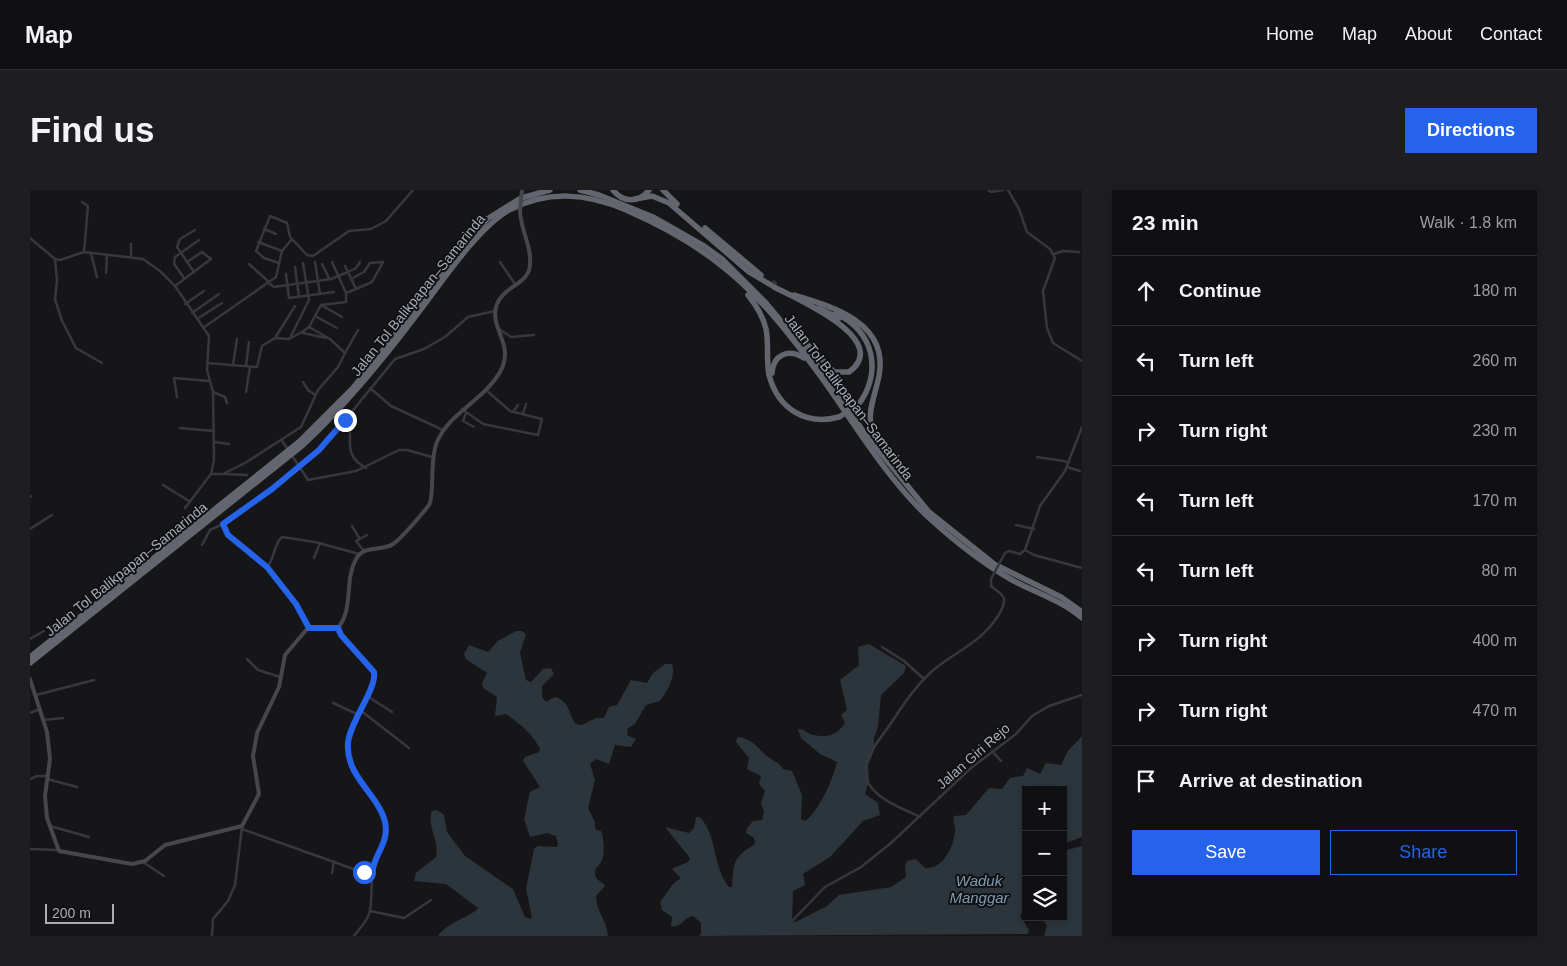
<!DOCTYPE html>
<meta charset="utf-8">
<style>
body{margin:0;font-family:Arial,sans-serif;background:#1e1e20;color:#f1f3f6}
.controls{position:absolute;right:15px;bottom:15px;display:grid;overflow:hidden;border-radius:0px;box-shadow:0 2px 8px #0003}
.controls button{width:45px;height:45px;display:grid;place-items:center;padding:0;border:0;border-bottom:1px solid #303032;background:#101012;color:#f1f3f6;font:25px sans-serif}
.scale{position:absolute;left:15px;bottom:12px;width:69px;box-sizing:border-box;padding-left:5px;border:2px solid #a8adb8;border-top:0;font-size:14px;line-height:18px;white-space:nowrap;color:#a8adb8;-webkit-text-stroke:4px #111113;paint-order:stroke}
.stop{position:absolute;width:15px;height:15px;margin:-11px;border:4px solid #2563eb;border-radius:50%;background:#fff}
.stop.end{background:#2563eb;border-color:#fff;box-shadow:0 1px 5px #0008}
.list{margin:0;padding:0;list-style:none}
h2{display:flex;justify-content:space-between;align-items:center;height:65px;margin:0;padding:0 20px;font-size:21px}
h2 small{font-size:16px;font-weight:400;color:#9c9d9f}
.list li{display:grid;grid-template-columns:32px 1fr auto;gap:15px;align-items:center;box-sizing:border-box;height:70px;padding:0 20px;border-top:1px solid #303032}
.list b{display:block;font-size:19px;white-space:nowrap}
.list em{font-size:16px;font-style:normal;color:#9c9d9f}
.actions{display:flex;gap:10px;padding:15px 20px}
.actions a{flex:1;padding:11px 0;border:1px solid #2563eb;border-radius:0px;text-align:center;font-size:18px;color:#2563eb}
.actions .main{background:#2563eb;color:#fff}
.icon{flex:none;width:28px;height:28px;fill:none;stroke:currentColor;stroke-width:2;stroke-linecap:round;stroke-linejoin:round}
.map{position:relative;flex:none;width:1052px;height:746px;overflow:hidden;border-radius:0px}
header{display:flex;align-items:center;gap:30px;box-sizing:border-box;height:70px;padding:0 25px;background:#101012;border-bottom:1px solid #303032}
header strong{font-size:24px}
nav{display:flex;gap:28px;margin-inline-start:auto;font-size:18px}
.intro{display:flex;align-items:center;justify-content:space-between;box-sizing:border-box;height:120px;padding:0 30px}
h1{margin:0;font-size:35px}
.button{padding:12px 22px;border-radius:0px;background:#2563eb;color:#fff;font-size:18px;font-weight:700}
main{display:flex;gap:30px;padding:0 30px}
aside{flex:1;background:#101012;border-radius:0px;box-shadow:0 2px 8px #0003}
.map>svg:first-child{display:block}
</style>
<header>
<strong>Map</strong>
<nav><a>Home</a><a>Map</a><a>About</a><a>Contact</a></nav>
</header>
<div class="intro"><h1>Find us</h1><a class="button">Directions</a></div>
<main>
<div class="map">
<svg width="1052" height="746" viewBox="0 0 1052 746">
<rect width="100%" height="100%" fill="#161618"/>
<!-- water -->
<g fill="#2c353c">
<path d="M486,441H492L496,444L490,463L496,490L501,492L513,479L521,478L524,484L512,496V507L516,512L525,507C540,511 538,524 546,534L552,535L566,528H574L579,517L587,515L601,490L617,493L623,483L635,474H642C646,487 637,501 630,511L616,515L605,534L598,538L597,545L606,549L601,557L585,555L579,574L566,569L560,574L565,590L558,618L565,632V639L571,641C574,648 575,663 572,670C570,676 564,677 565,684C566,691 572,691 575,696L566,706C566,721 577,731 578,746H408C417,732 445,725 448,718L416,694L384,691L386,683L406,667C410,651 396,635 402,621L407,620L414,625L417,642L435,666L483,699L495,727L500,729L502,727L496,699L504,659L508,656L527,657L528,654L526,646L517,643L500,647L494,629L500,602L510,597L493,571L495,567L509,562L510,559C503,544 489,533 476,524L465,526L467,507L453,498L452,493L457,483L436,469L434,464L439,455L458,462L468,451Z"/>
<path d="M839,454L876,476L874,483L851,505L848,537L844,548V561L838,575L839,591L835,604L848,613L850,625L833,631L800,667L773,684L775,695L763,701L762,731L766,732L797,716L809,705L861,697L876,687L875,675L877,671L886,669L895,678C913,680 924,656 925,641C926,636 922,632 924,626L936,625L959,598L972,599L980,588L993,586L997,578L1010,584L1016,573L1031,575L1038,561L1052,546V647L1033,654V600H996V717L990,726L999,740L998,744L661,746H669L671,743V733L663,726C654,727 650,739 641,736L642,727L632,720L630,712L643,694L651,688L642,679L658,672L660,668L635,637L659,643L664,638L666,627H670C688,647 682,676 699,697H702C704,673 702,668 725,654L724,648L716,643L717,638L723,631L732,630L734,622L731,613L735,601L729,594L731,586L717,579L719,568L706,552L707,548L710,547C726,552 726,557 737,566C745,573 747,570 753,579L762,581L772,605L771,629L775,631C788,623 804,587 807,572L790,564L771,548L768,539C774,539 777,543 783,545C798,548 807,545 815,533L811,525L817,520L810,490L829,475L828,457Z"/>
<path d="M1052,656V746H1014L1017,736L1011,727H1033V661Z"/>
</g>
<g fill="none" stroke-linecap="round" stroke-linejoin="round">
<!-- highway-tunnel -->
<path stroke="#333438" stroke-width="5.5" stroke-dasharray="5.5 3" stroke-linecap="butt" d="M742,92L746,95"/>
<!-- street -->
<g stroke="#37383d" stroke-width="2.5">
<path d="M958,0L961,2L973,0"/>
<path d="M978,0L989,19L997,42L1020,59L1025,68L1013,101L1017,138L1023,153L1052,171"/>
<path d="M52,12L58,16L54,62"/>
<path d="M234,39L246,44"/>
<path d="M0,48L25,69L30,70L54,62L113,69L130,81L145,96L179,146L177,180L183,202L184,270L181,284L155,318"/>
<path d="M228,52L252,61"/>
<path d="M61,63L67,87"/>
<path d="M1024,64L1033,61L1049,62"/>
<path d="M101,66V54"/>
<path d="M25,69L27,91L25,109L32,131L46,158L72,173"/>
<path d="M285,72L290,104"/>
<path d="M302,72L316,103L326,99"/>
<path d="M470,72L485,94"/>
<path d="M249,73L234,68L226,61L240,26L257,33L260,47L277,65L283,66L319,41L341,39L356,31L383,0"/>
<path d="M219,74L238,91"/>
<path d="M292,74L299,88"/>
<path d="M315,76L318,82L326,78L330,72"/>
<path d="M265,77L269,107"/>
<path d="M164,82L147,57L150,49L165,40"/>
<path d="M76,83L77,65"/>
<path d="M256,84L259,108L304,102"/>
<path d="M154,88L144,74L145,67L169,50"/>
<path d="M321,89L334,82L340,73L353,72"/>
<path d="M237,92L244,97L301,89L318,82L326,99L342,92L353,72"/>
<path d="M145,96L181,69L172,62L157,72"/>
<path d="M155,114L174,101"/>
<path d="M291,115L312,127"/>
<path d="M162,123L189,104"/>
<path d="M285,126L307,138"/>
<path d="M167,129L192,113"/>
<path d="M173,138L246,87L252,61L262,49"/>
<path d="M469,139L481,147L504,145"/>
<path d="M273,143L296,148"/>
<path d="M245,148L265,116"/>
<path d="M260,148L279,110L273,73"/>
<path d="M315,163L328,140"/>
<path d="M177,173L227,177L232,156L245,148L259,149L272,142L279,137L291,115L316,112V103"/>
<path d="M203,175L207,149"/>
<path d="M216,176L219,152"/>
<path d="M273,192L278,200L285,205"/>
<path d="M340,198L361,216L413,240"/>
<path d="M183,202L195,207L197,213"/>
<path d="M216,202L220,177"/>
<path d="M147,207L144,188L179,191"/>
<path d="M432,219L453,234L508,245L512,229L480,221L456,200"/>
<path d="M483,222L488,215"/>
<path d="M436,223L433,231L444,237"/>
<path d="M493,224L496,214"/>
<path d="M150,238L184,241"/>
<path d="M252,251L257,258"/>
<path d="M184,252L199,254"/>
<path d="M263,267L278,290L326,281L369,260H377L402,267"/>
<path d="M1007,267L1039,272"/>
<path d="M1037,277L1050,281"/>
<path d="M336,278C308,263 328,244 315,230L365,169L394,159L415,147L438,127L465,121"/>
<path d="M181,284H193L215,273L271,237L288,200L308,177L315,163L300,149L279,137"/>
<path d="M195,284L217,285"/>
<path d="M133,295L159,311"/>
<path d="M0,307L1,306"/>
<path d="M193,334L198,345L237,377L267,414L279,438"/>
<path d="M986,335L1004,339"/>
<path d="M322,336L329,348"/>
<path d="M0,339L22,325"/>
<path d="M172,355L180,340L193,334L242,299L289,260L315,230"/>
<path d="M995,360L1004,365L1052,378"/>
<path d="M334,361L326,351L337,345"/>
<path d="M975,363L979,361L990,364L995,360L1010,316L1035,281L1052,237"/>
<path d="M284,368L290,353"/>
<path d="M237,377C245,369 243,355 252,347L285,352L329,364"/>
<path d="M308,438L311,445L345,482C347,501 319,531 318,556C316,585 344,604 353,627C361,646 349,657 344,674C339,690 344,708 339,724C336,733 329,739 324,746"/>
<path d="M0,449L14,441"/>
<path d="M852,457L874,471L894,489"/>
<path d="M217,469L228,480L250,487"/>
<path d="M6,505L64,490"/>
<path d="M337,506L362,522"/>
<path d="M303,513L327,524"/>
<path d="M330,520L379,558"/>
<path d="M0,523L10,519"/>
<path d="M14,530L33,528"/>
<path d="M962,561L971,571"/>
<path d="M0,589L7,586H18"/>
<path d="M17,589L47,597"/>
<path d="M890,627C874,619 848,610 839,594C827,572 850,550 861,533C874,514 884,498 901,482C925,461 949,455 968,426C971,421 975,415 974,409C973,403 965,400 961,396V389"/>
<path d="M20,636L59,647"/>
<path d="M212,639L329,681L343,684"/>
<path d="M0,659L28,660"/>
<path d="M113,672L134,686"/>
<path d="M302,683L304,671"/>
<path d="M340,721L374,728L401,710"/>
<path d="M763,730L795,697L831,677L861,653L941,578L986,544L1002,526L1019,516L1052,505"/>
<path d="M182,746L183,729L198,711L205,695L212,637"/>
</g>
<!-- secondary -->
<path stroke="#45474d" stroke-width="4" d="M0,489L17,542L20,569L15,606L17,628L29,661L102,674L115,671L135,655L212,636L229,604L223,566L227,543L249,497L255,465L277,439L308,438C324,418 314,391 326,369C335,354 351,362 363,354C370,350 393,323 399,315C405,306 399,270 407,252C420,222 454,210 470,182C486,154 458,139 467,114C474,96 499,94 500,75C502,56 490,39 490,20"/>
<!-- highway -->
<g stroke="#63666e" stroke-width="5.5">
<path d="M550,0L569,5L623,27L674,56L692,69L736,113L795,184L835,244L899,322L964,374L1031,407L1052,422"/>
<path d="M583,0C593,13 609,13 619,0"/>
<path d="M633,0L647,14"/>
<path d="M605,9L622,6L639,13L719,82L741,95"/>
<path d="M675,38L731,85"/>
<path d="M744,97C767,109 863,150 819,182H804L764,141"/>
<path d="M718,105C726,115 733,126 736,139C739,154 736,170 739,185C748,219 776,236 809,227"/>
<path d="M764,105C804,117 859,133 849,186C841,222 832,228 854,263"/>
<path d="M788,118L809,128"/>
<path d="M806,124C844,140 853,183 828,215"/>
<path d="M742,183C743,165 758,158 774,168"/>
<path d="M0,467L270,251L323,198L457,29L491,8L520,0"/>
<path d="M0,473L273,255C317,214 355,167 391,119C414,89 447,39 479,20C518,0 556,3 596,20C628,34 660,51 688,73C728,103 762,147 791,187C825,234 855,286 897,326C923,350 952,373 982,390C1006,403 1031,410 1052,428"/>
</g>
<!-- street-bridge -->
<path stroke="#37383d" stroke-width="2.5" d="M961,389L975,363"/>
<!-- secondary-bridge -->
<path stroke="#45474d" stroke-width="4" d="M490,20L492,0"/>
<!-- highway-bridge -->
<path stroke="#63666e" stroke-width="5.5" d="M809,227L828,215"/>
</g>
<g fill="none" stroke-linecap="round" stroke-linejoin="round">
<!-- route -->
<path stroke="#2563eb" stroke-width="6" d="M315,230L289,260L242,299L193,334L198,345L237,377L266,414L279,438H308L311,445L344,482C347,499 320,531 318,553C315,586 349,605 355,632C360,653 343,665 342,684L334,682"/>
</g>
<g text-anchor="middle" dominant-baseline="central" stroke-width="4" stroke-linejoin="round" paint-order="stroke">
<!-- street labels -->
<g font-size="14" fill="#a8adb8" stroke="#111113">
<text transform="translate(388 105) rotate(-51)">Jalan Tol Balikpapan–Samarinda</text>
<text transform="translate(819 207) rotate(53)">Jalan Tol Balikpapan–Samarinda</text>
<text transform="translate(96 379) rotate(-39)">Jalan Tol Balikpapan–Samarinda</text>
<text transform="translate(943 566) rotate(-41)">Jalan Giri Rejo</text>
</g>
<!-- water labels -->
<g font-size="15" font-style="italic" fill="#7f9bb3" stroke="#111113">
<text x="949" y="690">Waduk<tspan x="949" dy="17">Manggar</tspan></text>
</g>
</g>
</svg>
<div class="controls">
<button>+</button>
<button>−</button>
<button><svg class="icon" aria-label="layers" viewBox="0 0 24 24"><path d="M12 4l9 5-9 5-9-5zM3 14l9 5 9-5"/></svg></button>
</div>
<div class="scale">200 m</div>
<div class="stop" style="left:334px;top:682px"></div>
<div class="stop end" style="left:315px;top:230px"></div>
</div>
<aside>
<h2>23 min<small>Walk · 1.8 km</small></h2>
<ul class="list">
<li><svg class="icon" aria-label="ahead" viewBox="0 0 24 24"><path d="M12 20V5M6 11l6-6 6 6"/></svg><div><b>Continue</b></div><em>180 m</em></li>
<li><svg class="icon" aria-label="left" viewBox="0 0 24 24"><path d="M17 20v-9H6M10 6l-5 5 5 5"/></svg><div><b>Turn left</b></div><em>260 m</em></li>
<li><svg class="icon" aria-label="right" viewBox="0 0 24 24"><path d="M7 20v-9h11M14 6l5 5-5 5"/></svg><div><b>Turn right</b></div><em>230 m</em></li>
<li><svg class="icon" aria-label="left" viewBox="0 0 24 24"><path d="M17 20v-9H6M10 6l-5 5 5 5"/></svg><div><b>Turn left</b></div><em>170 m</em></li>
<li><svg class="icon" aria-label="left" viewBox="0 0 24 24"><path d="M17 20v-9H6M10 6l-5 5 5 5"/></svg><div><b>Turn left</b></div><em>80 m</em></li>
<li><svg class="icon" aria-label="right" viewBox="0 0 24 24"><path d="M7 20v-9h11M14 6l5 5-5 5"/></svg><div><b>Turn right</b></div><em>400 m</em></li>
<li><svg class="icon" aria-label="right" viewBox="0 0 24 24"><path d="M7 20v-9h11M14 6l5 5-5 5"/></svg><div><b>Turn right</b></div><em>470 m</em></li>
<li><svg class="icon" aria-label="arrive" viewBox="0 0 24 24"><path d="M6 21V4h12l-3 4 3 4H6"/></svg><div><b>Arrive at destination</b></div></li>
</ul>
<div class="actions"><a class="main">Save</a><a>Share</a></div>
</aside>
</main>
